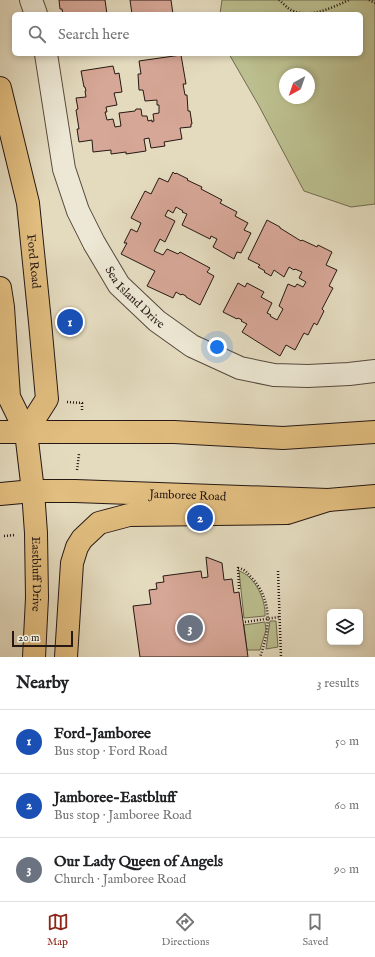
<!DOCTYPE html>
<meta charset="utf-8">
<style>
body{margin:0;font-family:"IM FELL English",serif;background:#f2f2f2;color:#202124}
.controls{position:absolute;right:12px;bottom:12px;display:grid;overflow:hidden;border-radius:6px;box-shadow:0 2px 6px #0003}
.controls button{width:36px;height:36px;display:grid;place-items:center;padding:0;border:0;border-bottom:1px solid #e0e0e0;background:#fff;color:#202124;font:20px sans-serif}
.compass{position:absolute;left:279px;top:68px;width:36px;height:36px;border-radius:50%;background:#fff;box-shadow:0 2px 6px #0003;rotate:220deg}
.scale{position:absolute;left:12px;bottom:10px;width:61px;box-sizing:border-box;padding-left:4px;border:2px solid #261813;border-top:0;font-size:11px;line-height:14px;white-space:nowrap;color:#261813;-webkit-text-stroke:3px #ede8d5;paint-order:stroke}
.you{position:absolute;left:217px;top:347px;width:14px;height:14px;margin:-10px;border:3px solid #fff;border-radius:50%;background:#1a73e8;box-shadow:0 0 0 6px #1a73e833}
.badge{display:grid;place-items:center;width:26px;height:26px;border-radius:50%;background:#8f2418;color:#fff;font-size:13px;font-weight:700}
.pin{position:absolute;translate:-50% -50%;border:2px solid #fff;box-shadow:0 1px 4px #0006}
.list{margin:0;padding:0;list-style:none}
h2{display:flex;justify-content:space-between;align-items:center;height:52px;margin:0;padding:0 16px;font-size:17px}
h2 small{font-size:13px;font-weight:400;color:#757577}
.list li{display:grid;grid-template-columns:26px 1fr auto;gap:12px;align-items:center;box-sizing:border-box;height:64px;padding:0 16px;border-top:1px solid #e0e0e0}
.list b{display:block;font-size:15px;white-space:nowrap}
.list p{margin:0;font-size:13px;white-space:nowrap;color:#757577}
.list em{font-size:13px;font-style:normal;color:#757577}
.icon{flex:none;width:22px;height:22px;fill:none;stroke:currentColor;stroke-width:2;stroke-linecap:round;stroke-linejoin:round}
.map{position:relative;flex:none;width:375px;height:657px;overflow:hidden}
.search{position:absolute;background:#fff;box-shadow:0 2px 6px #0003;left:12px;right:12px;top:12px;height:44px;display:flex;align-items:center;gap:10px;box-sizing:border-box;padding:0 14px;border-radius:6px;color:#757577;font-size:15px}
.sheet{height:244px;background:#fff}
nav{display:flex;justify-content:space-around;align-items:center;box-sizing:border-box;height:56px;border-top:1px solid #e0e0e0;background:#fff;font-size:11px;color:#757577}
nav a{display:grid;justify-items:center;gap:2px}
nav .on{color:#8f2418}
.map>svg:first-child{display:block}
</style>
<div class="map">
<svg width="375" height="657" viewBox="0 0 375 657">
<rect width="100%" height="100%" fill="#e4dbbf"/>
<filter id="stains"><feTurbulence type="fractalNoise" baseFrequency=".005" numOctaves="4"/><feColorMatrix values="0 0 0 0 .2 0 0 0 0 .09 0 0 0 0 .02 0 0 0 .5 -.17"/></filter>
<radialGradient id="worn" r=".72"><stop offset=".6" stop-color="#630" stop-opacity="0"/><stop offset="1" stop-color="#630" stop-opacity=".3"/></radialGradient>
<!-- green -->
<g fill="#bbbe8e" stroke="#706b50" fill-rule="evenodd">
<path d="M222,0H375V204L351,207L304,191L259,106L229,54H361V14H220ZM285,74H309V98H285Z"/>
<path d="M239,571C255,576 266,600 265,616L244,618Z"/>
<path d="M270,621H276L278,647L266,649Z"/>
<path d="M265,622L266,630L260,650H247L244,625Z"/>
</g>
<!-- building -->
<g fill="#d6a696" stroke="#261813">
<path d="M59,0H105L107,14H63L62,9H60Z"/>
<path d="M130,0H171L173,14H132Z"/>
<path d="M181,55L186,84H183L185,95H187L188,111H190L192,124H191V127L180,128L182,139L164,142L165,146L151,148L149,138L144,139L146,151L126,154V152L111,154V150L93,152L92,140L79,142L77,129H79L76,110L78,109L76,98L86,97L85,91H86L85,87H84L81,71L113,66L115,74L119,73L122,92L114,93L117,105L106,107L107,112H105L107,120L113,119L115,127L121,126L119,113L135,111L136,109H141L142,116H147L148,121L152,120V122L154,121L153,114L159,113V105H157V100L145,101L143,90H139L138,74H141L139,61Z"/>
<path d="M173,172L175,174L176,173L188,179L187,180L202,187L201,189L222,200L220,203L237,212L235,216L248,223L244,230L251,233L241,253L237,252L234,259L213,247L217,239L211,236L210,239L182,225L187,214L182,212L183,211L176,207L173,213L168,210L165,216L175,221L165,242L160,239L154,251L163,255L167,249L178,254L180,252L210,268L207,272L214,276L200,305L186,297V296L182,294L181,295L176,292L173,298L147,286L155,271L121,254L127,243H124L131,229L137,232L141,223L131,218L145,191L151,194L159,178L168,182Z"/>
<path d="M267,220L280,227V228L301,241L302,240L317,247L318,245L332,252L326,265L337,270L329,286L333,288L322,309L324,311L317,325L314,323L308,335L304,333L295,350L286,345L280,356L242,332L247,324L241,321L242,320L238,318L237,319L223,312L238,283L245,287L247,283L264,292L261,297L272,303L267,313L271,315L270,316L277,320L283,309L279,306L288,284L295,287L297,284L303,287L306,282L299,278L302,272L295,269L294,270L289,267L284,277L274,270L271,276L264,272L265,271L258,267L260,265L248,259Z"/>
<path d="M206,557L222,563L224,580L232,579L234,593L239,592L248,657H140L133,606L151,604L149,590L157,589L156,583L164,582L163,576L201,571L202,578L208,577Z"/>
</g>
<g fill="none" stroke-linecap="round" stroke-linejoin="round">
<defs>
<g id="minor">
<path d="M31,0L36,14"/>
<path id="s1" d="M46,54L64,169L78,211L94,243L119,285L157,321L192,346L240,368L274,375L308,376L349,374L375,371"/>
</g>
<g id="major">
<path id="s2" d="M0,88L28,203L40,322L47,399L26,432"/>
<path id="s3" d="M0,288L3,307L9,397L26,432L33,491L36,533L37,598L34,657"/>
<path d="M0,432H174L283,438L375,432"/>
<path id="s4" d="M0,494L33,491H75L328,500L375,496"/>
<path d="M66,657L72,563L77,547L82,539L99,523L129,515L287,513L328,500"/>
</g>
</defs>
<!-- minor casing -->
<use href="#minor" stroke="#56493e" stroke-width="24"/>
<!-- major casing -->
<use href="#major" stroke="#261813" stroke-width="24"/>
<!-- path -->
<g stroke="#261813" stroke-width="2.5" stroke-dasharray="1 2" stroke-linecap="butt">
<path d="M279,0C283,3 287,8 291,10C310,19 331,8 349,0"/>
<path d="M369,0L375,3"/>
<path d="M67,402L82,403V411"/>
<path d="M77,470L79,454"/>
<path d="M4,536L15,535"/>
<path d="M278,571L281,657"/>
<path d="M239,589L238,568C245,569 247,573 252,578C273,601 270,630 260,657"/>
<path d="M245,622L279,617"/>
</g>
<!-- minor -->
<use href="#minor" stroke="#ede8d5" stroke-width="22"/>
<!-- major -->
<use href="#major" stroke="#e2be80" stroke-width="22"/>
</g>
<g text-anchor="middle" dominant-baseline="central" stroke-width="3" stroke-linejoin="round" paint-order="stroke">
<!-- street labels -->
<g font-size="12" fill="#261813" stroke="#ede8d5">
<text stroke="none"><textPath href="#s2" startOffset="177">Ford Road</textPath></text>
<text stroke="none"><textPath href="#s1" startOffset="265">Sea Island Drive</textPath></text>
<text stroke="none"><textPath href="#s4" startOffset="188">Jamboree Road</textPath></text>
<text stroke="none"><textPath href="#s3" startOffset="291">Eastbluff Drive</textPath></text>
</g>
</g>
<rect width="100%" height="100%" filter="url(#stains)"/>
<rect width="100%" height="100%" fill="url(#worn)"/>
</svg>
<div class="controls">
<button><svg class="icon" aria-label="layers" viewBox="0 0 24 24"><path d="M12 4l9 5-9 5-9-5zM3 14l9 5 9-5"/></svg></button>
</div>
<svg class="compass" viewBox="-18 -18 36 36"><path d="M0-13l5 13h-10z" fill="#e53935"/><path d="M0 13l5-13h-10z" fill="#757577"/></svg>
<div class="scale">20 m</div>
<div class="you"></div>
<div class="pin badge" style="left:70px;top:322px;background:#1a4fb4">1</div>
<div class="pin badge" style="left:200px;top:518px;background:#1a4fb4">2</div>
<div class="pin badge" style="left:190px;top:628px;background:#6b7280">3</div>
<div class="search"><svg class="icon" aria-label="search" viewBox="0 0 24 24"><circle cx="10" cy="10" r="6"/><path d="M15 15l6 6"/></svg>Search here</div>
</div>
<section class="sheet">
<h2>Nearby<small>3 results</small></h2>
<ul class="list">
<li><span class="badge" style="background:#1a4fb4">1</span><div><b>Ford-Jamboree</b><p>Bus stop · Ford Road</p></div><em>50 m</em></li>
<li><span class="badge" style="background:#1a4fb4">2</span><div><b>Jamboree-Eastbluff</b><p>Bus stop · Jamboree Road</p></div><em>60 m</em></li>
<li><span class="badge" style="background:#6b7280">3</span><div><b>Our Lady Queen of Angels</b><p>Church · Jamboree Road</p></div><em>90 m</em></li>
</ul>
</section>
<nav>
<a class="on"><svg class="icon" aria-label="map" viewBox="0 0 24 24"><path d="M3 6l6-2 6 2 6-2v14l-6 2-6-2-6 2zM9 4v14M15 6v14"/></svg>Map</a>
<a><svg class="icon" aria-label="directions" viewBox="0 0 24 24"><path d="M12 3l9 9-9 9-9-9zM9 14v-3h6M13 9l2 2-2 2"/></svg>Directions</a>
<a><svg class="icon" aria-label="saved" viewBox="0 0 24 24"><path d="M7 4h10v16l-5-4-5 4z"/></svg>Saved</a>
</nav>
